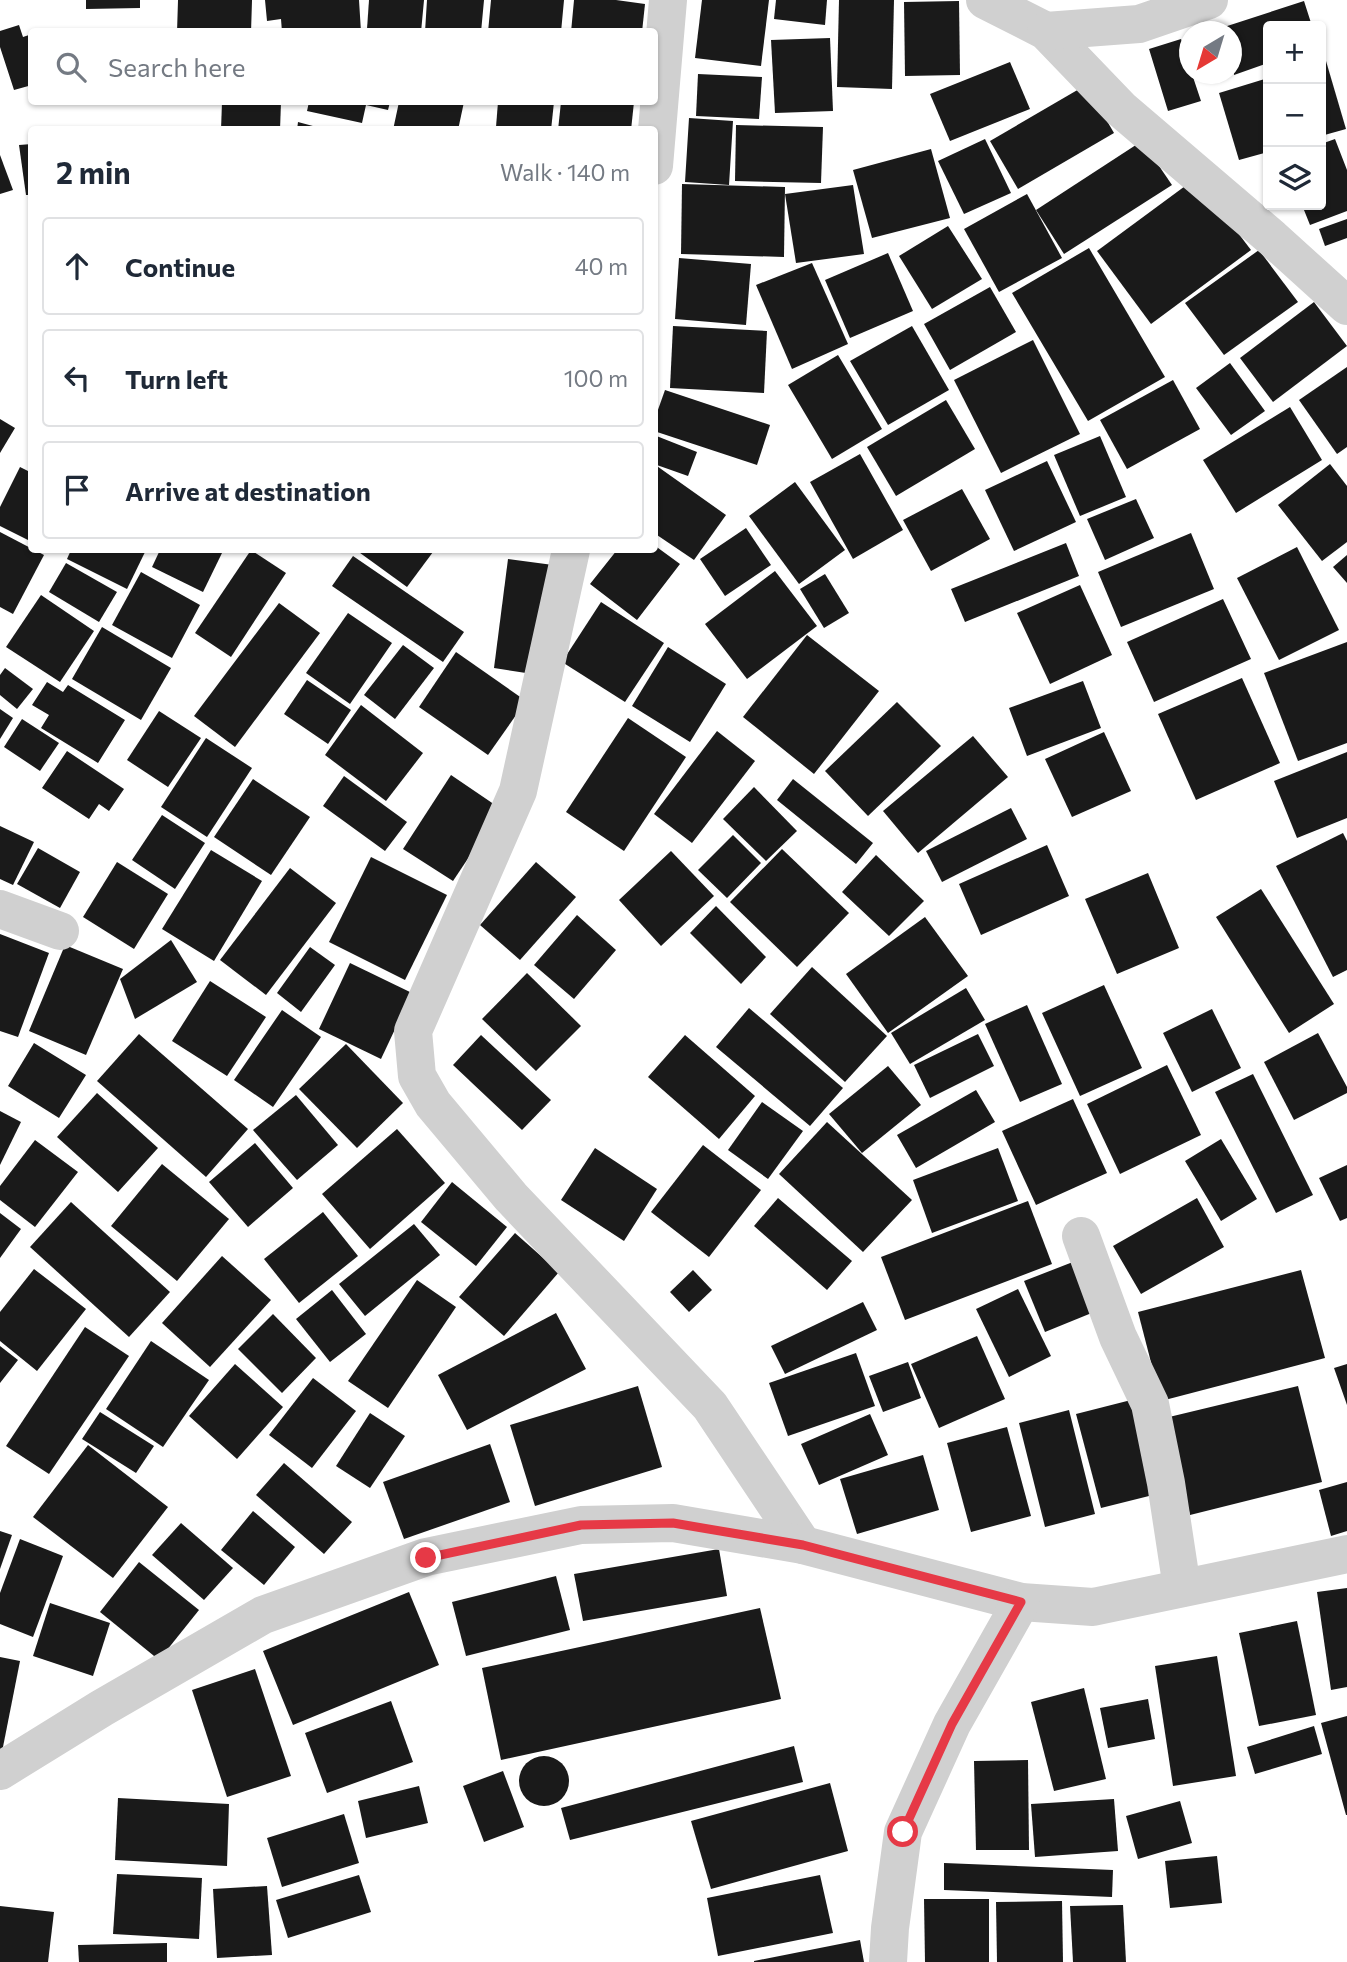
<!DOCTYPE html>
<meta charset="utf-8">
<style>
body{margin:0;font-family:Commissioner,sans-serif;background:#f2f2f3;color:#1f2937}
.controls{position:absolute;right:21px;top:21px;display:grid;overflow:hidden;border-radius:7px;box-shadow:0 2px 5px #0004}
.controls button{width:63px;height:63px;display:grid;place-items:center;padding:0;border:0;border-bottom:2px solid #e0e1e3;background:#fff;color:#1f2937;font:35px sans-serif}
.compass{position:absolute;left:1179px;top:21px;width:63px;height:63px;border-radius:50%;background:#fff;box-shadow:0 2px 5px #0004;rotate:218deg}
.stop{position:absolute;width:21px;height:21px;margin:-16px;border:5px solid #e63946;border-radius:50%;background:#fff}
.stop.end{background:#e63946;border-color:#fff;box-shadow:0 2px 7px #0008}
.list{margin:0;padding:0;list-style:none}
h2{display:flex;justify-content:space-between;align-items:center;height:91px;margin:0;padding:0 28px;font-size:30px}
h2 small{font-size:23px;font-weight:400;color:#747a83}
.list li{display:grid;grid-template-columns:46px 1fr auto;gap:21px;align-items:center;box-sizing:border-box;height:98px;margin:0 14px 14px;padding:0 14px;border:2px solid #e0e1e3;border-radius:7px}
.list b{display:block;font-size:26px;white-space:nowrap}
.list em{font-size:23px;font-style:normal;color:#747a83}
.icon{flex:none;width:38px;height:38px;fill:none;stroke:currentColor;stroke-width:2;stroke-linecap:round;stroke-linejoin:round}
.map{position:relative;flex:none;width:1347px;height:1962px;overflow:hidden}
.search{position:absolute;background:#fff;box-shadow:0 2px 5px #0004;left:28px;top:28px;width:630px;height:77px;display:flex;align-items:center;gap:18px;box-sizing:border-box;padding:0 24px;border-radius:7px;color:#747a83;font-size:26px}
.panel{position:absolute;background:#fff;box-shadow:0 2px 5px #0004;left:28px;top:126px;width:630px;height:427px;border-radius:7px}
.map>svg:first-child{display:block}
</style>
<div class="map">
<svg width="1347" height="1962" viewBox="0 0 1347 1962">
<rect width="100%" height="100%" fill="#fff"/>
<!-- building -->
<g fill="#1a1a1a">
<path d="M86,0H140V8L86,9Z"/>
<path d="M178,0H252L251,32H177Z"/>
<path d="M265,0H359L361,32H282L281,19L267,21Z"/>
<path d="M369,0H424L421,32L367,29Z"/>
<path d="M427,0H484L481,32H425Z"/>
<path d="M491,0H564L561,32H488Z"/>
<path d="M574,0H616L645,4L642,32H571Z"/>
<path d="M702,0H769L761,66L695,58Z"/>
<path d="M776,0H827L825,25L774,19Z"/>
<path d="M839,0H894L892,89L837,87Z"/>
<path d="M959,1L960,75L905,76L904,2Z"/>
<path d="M1304,1L1312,26H1268V63L1234,75L1232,32H1219L1218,29Z"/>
<path d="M19,25L23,37L32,34V85L14,90L0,47V31Z"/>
<path d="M830,38L833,111L775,113L771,40Z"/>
<path d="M1181,39L1190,65V74H1192L1201,101L1168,111L1149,49Z"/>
<path d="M1326,61L1346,129L1321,136V62Z"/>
<path d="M1010,62L1030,109L950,141L930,94Z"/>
<path d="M698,74L762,77L759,119L696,116Z"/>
<path d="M1268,78V152L1239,160L1219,93Z"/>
<path d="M1086,85L1114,133L1018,189L990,141Z"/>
<path d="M222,102H281L280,130H221Z"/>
<path d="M309,102H390L388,110L366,105L362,123L307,111Z"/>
<path d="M399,102H464L458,130H393Z"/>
<path d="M498,102H554L551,130L496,127Z"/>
<path d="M561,102H634L631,130H558Z"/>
<path d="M689,118L733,121L729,185L685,182Z"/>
<path d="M298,122L324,129V130H297Z"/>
<path d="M736,125L823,127L821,183L735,181Z"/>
<path d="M985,139L1011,193L964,214L938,161Z"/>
<path d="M1335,139L1347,170V211L1310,225L1302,205H1321V144Z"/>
<path d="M1142,141L1172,185L1064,254L1036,210Z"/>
<path d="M32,144V195H26L19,145Z"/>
<path d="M931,149L950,218L872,238L853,170Z"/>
<path d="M0,155L13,190L0,194Z"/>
<path d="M1196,178L1251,250L1151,324L1097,251Z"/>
<path d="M682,184L785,187L784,257L681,254Z"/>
<path d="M853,185L864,254L796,263L785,194Z"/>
<path d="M1027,194L1062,258L999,292L964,229Z"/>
<path d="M1347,219V238L1325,246L1319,229Z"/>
<path d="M948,226L982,279L932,309L899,256Z"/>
<path d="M1089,248L1165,377L1088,421L1012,293Z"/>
<path d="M1259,250L1298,302L1224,355L1185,303Z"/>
<path d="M888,253L913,311L850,338L825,280Z"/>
<path d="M679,258L751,264L746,325L675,319Z"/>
<path d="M812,263L848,344L792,369L756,285Z"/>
<path d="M990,287L1016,332L950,370L924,324Z"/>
<path d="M1314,302L1347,346L1273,402L1240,358Z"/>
<path d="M673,326L767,331L764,393L670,388Z"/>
<path d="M912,326L949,390L888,425L850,361Z"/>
<path d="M1033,340L1080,434L1001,473L954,380Z"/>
<path d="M838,355L882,429L832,459L788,385Z"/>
<path d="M1230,363L1265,411L1231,435L1196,388Z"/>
<path d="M1347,367V447L1337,454L1299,400Z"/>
<path d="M1173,380L1200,429L1127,469L1100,420Z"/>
<path d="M665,390L770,425L757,465L654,431V421Z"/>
<path d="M946,400L975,449L896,496L867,447Z"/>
<path d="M1290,407L1322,460L1236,513L1203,460Z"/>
<path d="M0,419L15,428L0,453Z"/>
<path d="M654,435L697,452L688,476L654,464Z"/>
<path d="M1100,436L1126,497L1080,516L1054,455Z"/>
<path d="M860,454L903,530L853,559L810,482Z"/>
<path d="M1047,461L1076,522L1014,551L985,490Z"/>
<path d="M654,464L726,515L694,560L654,533Z"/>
<path d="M1330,464L1347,486V542L1322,561L1278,505Z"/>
<path d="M20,467L32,473V542L0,526V507Z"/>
<path d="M795,482L845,550L799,584L749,516Z"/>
<path d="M962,489L990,539L931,571L903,520Z"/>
<path d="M1136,499L1154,538L1105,560L1087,519Z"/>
<path d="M746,528L771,565L725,596L700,559Z"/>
<path d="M0,532L44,555L13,614L0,607Z"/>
<path d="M1191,533L1214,589L1121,627L1098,572Z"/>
<path d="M1066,543L1079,576L965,622L951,589Z"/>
<path d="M654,545L680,564L637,620L590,584L617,550H654Z"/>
<path d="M1297,547L1339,630L1279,660L1237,578Z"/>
<path d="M71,550H146L127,589L67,559Z"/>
<path d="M160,550H215L222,553L203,592L152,567Z"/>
<path d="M251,550L286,573L231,657L195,633Z"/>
<path d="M356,550H429L433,552L407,587Z"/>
<path d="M1347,555V583L1333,567Z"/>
<path d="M353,556L464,632L443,662L332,586Z"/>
<path d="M508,559L553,565L539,675L494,668Z"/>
<path d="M66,563L117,592L99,622L49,592Z"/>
<path d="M775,571L817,626L747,679L705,624Z"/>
<path d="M141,572L200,605L172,658L112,625Z"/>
<path d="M825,574L849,613L824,628L800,589Z"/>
<path d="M1080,585L1112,655L1050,684L1017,613Z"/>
<path d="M41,595L94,631L60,682L6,647Z"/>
<path d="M1223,599L1251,659L1154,702L1127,642Z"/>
<path d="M601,602L664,643L625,702L562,662Z"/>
<path d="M279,603L320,633L235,747L194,716Z"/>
<path d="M348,613L392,643L350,704L306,673Z"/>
<path d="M102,627L171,668L141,720L72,679Z"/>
<path d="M807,635L879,691L814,774L743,717Z"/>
<path d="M1347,642V743L1298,761L1264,673Z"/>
<path d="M403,645L434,668L395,719L364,695Z"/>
<path d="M668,647L726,684L690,742L632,706Z"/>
<path d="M456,652L526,701L488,755L419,707Z"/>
<path d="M5,668L33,689L17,709L0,695V675Z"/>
<path d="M1242,678L1280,763L1196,800L1158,714Z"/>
<path d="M307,680L351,710L328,744L284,714Z"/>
<path d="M1083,681L1101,728L1027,756L1009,708Z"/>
<path d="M47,682L63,692L68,685L125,720L98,763L41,728L49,715L32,705Z"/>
<path d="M897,702L941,746L868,816L825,771Z"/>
<path d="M361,705L423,753L386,801L325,755Z"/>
<path d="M0,709L13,718L0,739Z"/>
<path d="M159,711L201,738L168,787L127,760Z"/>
<path d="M628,718L686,757L624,851L566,812Z"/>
<path d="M22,719L59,743L40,771L4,747Z"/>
<path d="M717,731L755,761L692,843L654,814Z"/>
<path d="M1104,732L1131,791L1072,817L1045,759Z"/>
<path d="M973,736L1008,777L918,853L883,811Z"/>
<path d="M206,738L252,768L207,837L161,807Z"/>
<path d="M67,751L124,789L109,811L99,804L89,819L42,788Z"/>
<path d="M1347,752V818L1297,838L1274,781Z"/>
<path d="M451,775L501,809L453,881L403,849Z"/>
<path d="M344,776L407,822L385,851L323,806Z"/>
<path d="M253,779L310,817L271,875L214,837Z"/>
<path d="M793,779L873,843L856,864L777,800Z"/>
<path d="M754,787L797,831L766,861L723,819Z"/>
<path d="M1011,808L1027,839L942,882L926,851Z"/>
<path d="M162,815L205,843L175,889L132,860Z"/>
<path d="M0,826L34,842L13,885L0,879Z"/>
<path d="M1343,833L1347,841V970L1333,977L1276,866Z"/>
<path d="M733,835L761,863L727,898L698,870Z"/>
<path d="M1047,845L1069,896L981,935L959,884Z"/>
<path d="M38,848L80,872L60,908L17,884Z"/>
<path d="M782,849L849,913L797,967L730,902Z"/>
<path d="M211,850L262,881L214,961L162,929Z"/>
<path d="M671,851L714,896L661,946L619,900Z"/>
<path d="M876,855L924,901L889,936L842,892Z"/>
<path d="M371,857L447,895L405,980L329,942Z"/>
<path d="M117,862L168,894L134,949L83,917Z"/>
<path d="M536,862L576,897L520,960L480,925Z"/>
<path d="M290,868L336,903L266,995L220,960Z"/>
<path d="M1148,873L1179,948L1117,974L1085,899Z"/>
<path d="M1261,889L1334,1004L1289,1033L1216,917Z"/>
<path d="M716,906L766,957L741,984L690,933Z"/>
<path d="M577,915L616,950L574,999L534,965Z"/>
<path d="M925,917L968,976L888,1033L846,974Z"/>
<path d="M0,934L49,953L18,1037L0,1031Z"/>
<path d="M171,940L197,982L135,1019L120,979Z"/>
<path d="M65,945L123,969L86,1055L29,1031Z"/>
<path d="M310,947L335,965L301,1012L277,993Z"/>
<path d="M350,963L412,993L381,1059L319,1029Z"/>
<path d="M812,967L887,1036L845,1082L770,1014Z"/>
<path d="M527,973L581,1026L536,1071L482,1019Z"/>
<path d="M210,981L266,1017L227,1076L172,1041Z"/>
<path d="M1104,985L1142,1068L1080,1096L1042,1013Z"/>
<path d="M966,988L985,1020L910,1064L891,1033Z"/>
<path d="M1027,1005L1062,1084L1020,1102L985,1024Z"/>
<path d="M749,1008L843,1088L810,1126L716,1047Z"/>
<path d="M1212,1009L1241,1068L1192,1092L1163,1033Z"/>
<path d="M282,1010L321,1037L273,1107L234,1080Z"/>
<path d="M1318,1033L1347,1087V1093L1294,1120L1264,1062Z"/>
<path d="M139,1034L248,1129L206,1177L97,1081Z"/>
<path d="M978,1034L994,1066L930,1098L914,1065Z"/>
<path d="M481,1035L551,1100L522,1130L453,1065Z"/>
<path d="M685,1035L755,1096L719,1139L648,1077Z"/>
<path d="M34,1043L86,1075L59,1118L8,1086Z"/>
<path d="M346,1044L403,1103L357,1148L299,1089Z"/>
<path d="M1167,1065L1201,1135L1120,1174L1087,1104Z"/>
<path d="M888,1066L921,1105L862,1153L829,1114Z"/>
<path d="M1253,1074L1313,1195L1276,1213L1215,1092Z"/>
<path d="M976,1090L995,1122L916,1168L897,1135Z"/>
<path d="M97,1093L158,1148L118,1192L57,1137Z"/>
<path d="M296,1095L338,1145L297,1180L253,1130Z"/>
<path d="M1073,1099L1107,1173L1036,1205L1002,1131Z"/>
<path d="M762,1102L803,1131L768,1179L728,1150Z"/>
<path d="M0,1111L21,1122L0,1165Z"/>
<path d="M827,1122L912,1200L863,1252L779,1174Z"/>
<path d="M397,1129L445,1183L370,1249L322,1194Z"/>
<path d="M1221,1139L1257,1199L1221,1221L1185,1161Z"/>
<path d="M35,1140L78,1172L35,1227L0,1200V1186Z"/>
<path d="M255,1143L293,1188L248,1227L209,1182Z"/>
<path d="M703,1145L761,1190L709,1257L651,1212Z"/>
<path d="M595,1148L657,1189L624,1241L561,1200Z"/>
<path d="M998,1148L1018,1201L932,1233L913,1180Z"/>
<path d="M162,1164L229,1219L177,1281L111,1226Z"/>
<path d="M1347,1165V1218L1340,1221L1319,1178Z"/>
<path d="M452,1182L507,1227L476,1266L421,1222Z"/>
<path d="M778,1198L852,1261L827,1290L754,1226Z"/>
<path d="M1197,1198L1224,1247L1141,1294L1113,1246Z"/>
<path d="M1028,1201L1052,1264L905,1320L881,1257Z"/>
<path d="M71,1202L170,1292L129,1337L30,1247Z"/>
<path d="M323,1212L358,1256L299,1303L264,1259Z"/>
<path d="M0,1213L21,1229L0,1258Z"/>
<path d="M414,1224L440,1255L365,1316L339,1284Z"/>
<path d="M515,1233L559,1272L504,1336L459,1297Z"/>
<path d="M222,1256L271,1300L210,1367L162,1323Z"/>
<path d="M1078,1260L1099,1310L1045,1332L1024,1281Z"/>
<path d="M34,1269L86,1309L37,1371L0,1341V1312Z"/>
<path d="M693,1270L712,1290L689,1312L670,1292Z"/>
<path d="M1301,1270L1325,1358L1161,1401L1138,1312Z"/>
<path d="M417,1280L456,1307L388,1408L348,1381Z"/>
<path d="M1018,1289L1051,1356L1009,1377L976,1309Z"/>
<path d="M332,1290L366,1334L330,1362L296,1319Z"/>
<path d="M863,1302L877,1330L785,1374L771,1346Z"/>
<path d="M556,1313L586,1369L467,1430L438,1375Z"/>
<path d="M273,1314L316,1358L282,1393L238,1349Z"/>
<path d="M85,1327L129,1356L49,1474L6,1446Z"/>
<path d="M977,1336L1005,1399L939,1428L911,1364Z"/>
<path d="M151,1341L209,1380L163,1447L106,1409Z"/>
<path d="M0,1346L18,1360L0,1383Z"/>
<path d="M856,1353L875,1406L788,1436L769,1383Z"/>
<path d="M908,1362L921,1398L883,1412L869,1376Z"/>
<path d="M235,1364L283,1407L237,1459L189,1416Z"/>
<path d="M1347,1364V1405L1334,1368Z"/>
<path d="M313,1378L356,1411L312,1468L269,1435Z"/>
<path d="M638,1386L662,1467L535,1506L510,1425Z"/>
<path d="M1298,1386L1322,1482L1190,1515L1165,1418Z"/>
<path d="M1135,1399L1161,1493L1101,1508L1076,1414Z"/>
<path d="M1069,1410L1095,1514L1045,1527L1019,1423Z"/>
<path d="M100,1412L154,1446L136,1473L82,1439Z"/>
<path d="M370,1413L405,1436L370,1488L336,1466Z"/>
<path d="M870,1414L888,1455L819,1485L801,1444Z"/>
<path d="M1007,1427L1031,1516L971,1532L947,1443Z"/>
<path d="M490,1444L510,1502L404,1539L383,1482Z"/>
<path d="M88,1445L168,1507L113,1578L33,1517Z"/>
<path d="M923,1455L939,1510L857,1534L840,1479Z"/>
<path d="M284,1463L352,1522L324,1554L256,1495Z"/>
<path d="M1347,1482V1531L1331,1536L1319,1490Z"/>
<path d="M253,1511L295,1547L264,1585L221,1550Z"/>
<path d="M181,1523L233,1568L204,1600L152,1555Z"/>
<path d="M0,1531L12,1535L0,1569Z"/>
<path d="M20,1539L63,1556L33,1637L0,1624V1593Z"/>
<path d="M719,1549L727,1596L583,1621L574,1574Z"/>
<path d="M139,1562L199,1610L159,1660L100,1612Z"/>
<path d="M556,1576L570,1630L466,1656L452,1602Z"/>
<path d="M1347,1588V1687L1331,1690L1317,1592Z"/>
<path d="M409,1592L439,1665L293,1725L263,1651Z"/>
<path d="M50,1603L110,1623L93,1676L33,1656Z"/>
<path d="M760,1608L781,1699L501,1760L482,1668Z"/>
<path d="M1297,1621L1316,1715L1259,1726L1239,1633Z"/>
<path d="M1217,1656L1236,1776L1173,1786L1155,1666Z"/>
<path d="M0,1657L20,1661L2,1752H0Z"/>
<path d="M255,1669L291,1776L227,1797L192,1690Z"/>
<path d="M1084,1688L1106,1779L1054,1791L1031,1702Z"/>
<path d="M1148,1699L1155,1739L1108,1748L1100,1708Z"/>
<path d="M391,1701L413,1762L327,1793L305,1733Z"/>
<path d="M1347,1716V1815H1346L1321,1723Z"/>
<path d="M1314,1726L1322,1754L1255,1774L1247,1747Z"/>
<path d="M794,1746L803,1782L570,1840L561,1808Z"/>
<circle cx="544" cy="1781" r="25"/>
<path d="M1028,1760L1029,1850H976L974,1761Z"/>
<path d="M503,1771L524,1827L484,1842L463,1786Z"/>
<path d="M830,1783L848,1851L711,1889L691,1821Z"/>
<path d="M419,1786L428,1823L366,1838L358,1801Z"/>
<path d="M118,1798L229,1804L227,1866L115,1860Z"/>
<path d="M1114,1799L1118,1851L1035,1857L1031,1804Z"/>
<path d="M1180,1801L1192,1843L1138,1859L1126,1816Z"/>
<path d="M344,1814L359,1863L282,1887L267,1838Z"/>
<path d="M1217,1856L1222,1903L1170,1908L1165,1861Z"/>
<path d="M944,1863L1113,1870L1112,1897L944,1890Z"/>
<path d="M117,1874L202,1878L199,1939L113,1934Z"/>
<path d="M359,1875L371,1912L288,1938L276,1900Z"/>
<path d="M820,1875L833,1933L718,1956L707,1898Z"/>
<path d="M267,1886L272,1955L217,1958L213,1889Z"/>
<path d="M924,1899H989V1962H925Z"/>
<path d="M1062,1901L1063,1962H997L996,1902Z"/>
<path d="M1123,1905L1126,1962H1073L1070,1906Z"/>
<path d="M0,1906L54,1912L48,1962H0Z"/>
<path d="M860,1940L864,1962H754V1961Z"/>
<path d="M167,1943V1962H79L78,1945Z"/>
</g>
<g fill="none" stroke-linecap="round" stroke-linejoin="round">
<!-- minor -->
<g stroke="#d0d0d0" stroke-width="38">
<path d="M985,0L1046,31L1121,109L1272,238L1347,306"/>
<path d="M1046,31L1139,24L1209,0"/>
<path d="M654,166L668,0"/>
<path d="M571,550L518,791L413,1031L417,1076L433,1104L511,1197L710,1406L803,1545"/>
<path d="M0,909L60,931"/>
<path d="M1081,1236L1118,1337L1150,1404L1166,1483L1182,1588"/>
<path d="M0,1771L102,1708L263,1615L426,1557L581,1525L673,1523L803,1545L1021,1602L1093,1607L1347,1554"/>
<path d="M888,1962L890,1928L903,1832L952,1724L1021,1602"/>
</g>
</g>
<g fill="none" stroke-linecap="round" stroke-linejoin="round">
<!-- route -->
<path stroke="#e63946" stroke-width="9" d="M426,1558L581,1525L673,1523L803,1545L1021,1602L952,1724L903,1832"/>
</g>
</svg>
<div class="controls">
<button>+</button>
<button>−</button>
<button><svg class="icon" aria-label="layers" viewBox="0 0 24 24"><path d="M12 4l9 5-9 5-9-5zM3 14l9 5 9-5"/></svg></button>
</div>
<svg class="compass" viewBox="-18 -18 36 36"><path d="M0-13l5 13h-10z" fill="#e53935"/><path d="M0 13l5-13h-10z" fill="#747a83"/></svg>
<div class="stop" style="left:903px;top:1832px"></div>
<div class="stop end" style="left:426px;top:1558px"></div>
<div class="search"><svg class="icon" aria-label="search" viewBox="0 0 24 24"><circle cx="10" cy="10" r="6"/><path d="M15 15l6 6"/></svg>Search here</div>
<section class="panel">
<h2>2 min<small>Walk · 140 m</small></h2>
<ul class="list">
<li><svg class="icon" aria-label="ahead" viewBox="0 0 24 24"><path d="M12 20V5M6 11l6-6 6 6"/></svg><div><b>Continue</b></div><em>40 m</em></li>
<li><svg class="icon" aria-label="left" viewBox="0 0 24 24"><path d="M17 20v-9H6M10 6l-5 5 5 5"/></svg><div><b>Turn left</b></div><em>100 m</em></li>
<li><svg class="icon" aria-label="arrive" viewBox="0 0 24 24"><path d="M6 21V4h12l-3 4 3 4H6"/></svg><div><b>Arrive at destination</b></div></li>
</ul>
</section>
</div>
